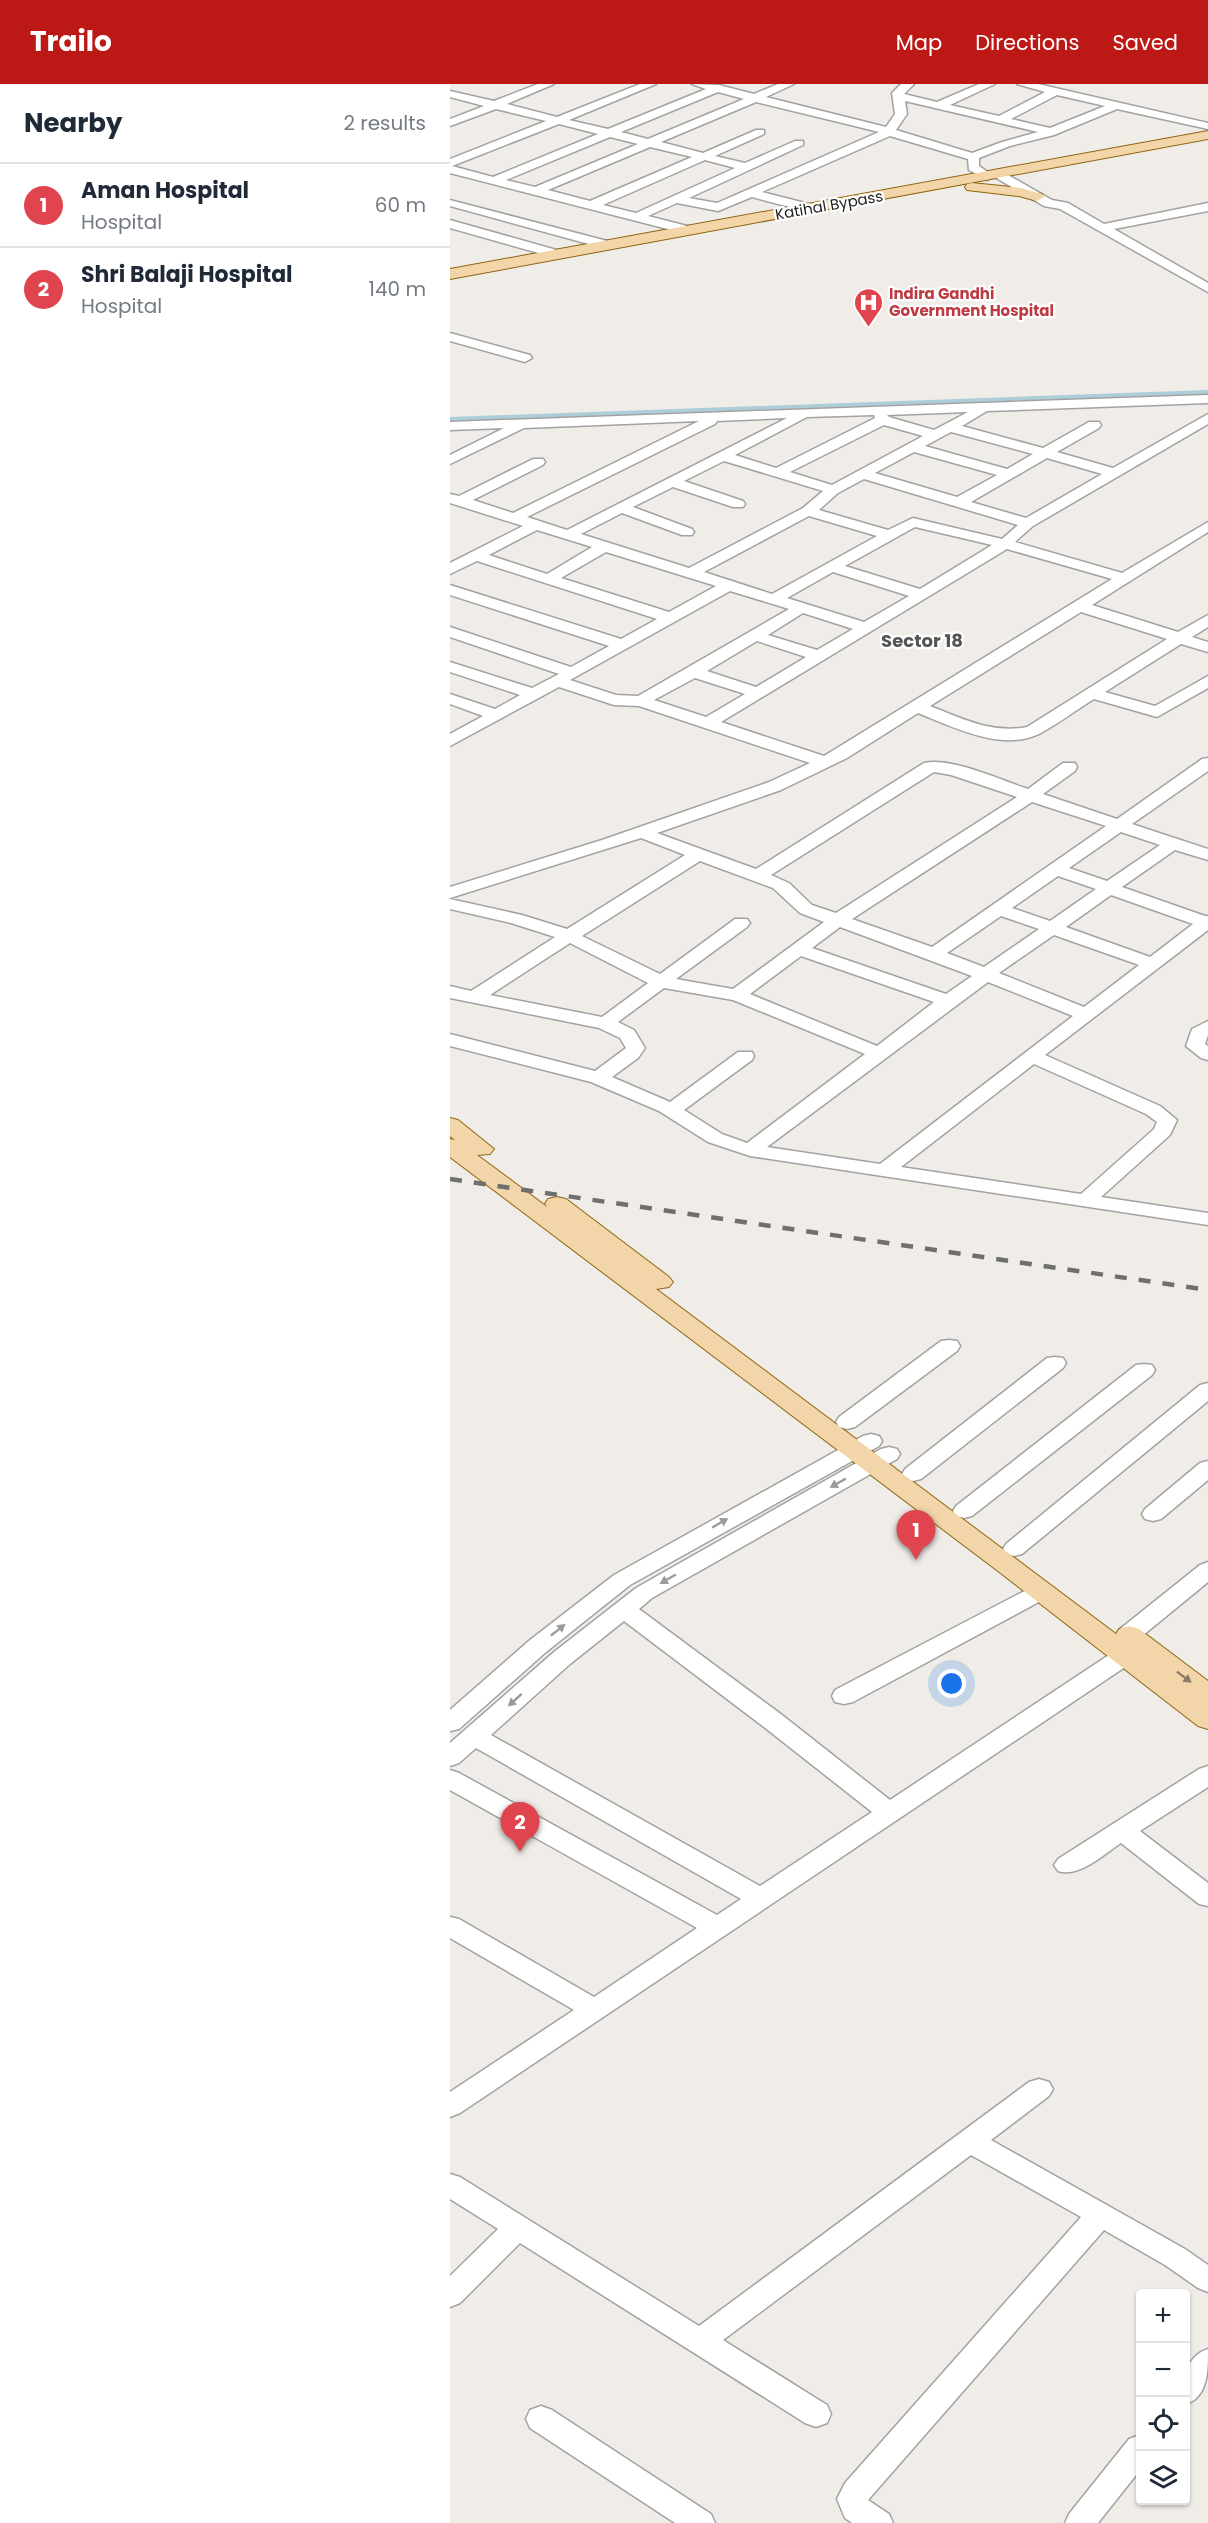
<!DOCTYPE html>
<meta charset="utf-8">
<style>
body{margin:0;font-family:Poppins,sans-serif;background:#f6f6f7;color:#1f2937}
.controls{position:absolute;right:18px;bottom:18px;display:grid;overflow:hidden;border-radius:6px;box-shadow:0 2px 4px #0004}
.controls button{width:54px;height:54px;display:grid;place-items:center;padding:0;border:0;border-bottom:2px solid #e0e1e3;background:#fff;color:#1f2937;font:30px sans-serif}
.you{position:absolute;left:502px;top:1600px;width:21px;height:21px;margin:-15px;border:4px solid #fff;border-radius:50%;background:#1a73e8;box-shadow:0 0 0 9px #1a73e833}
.badge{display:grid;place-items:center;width:39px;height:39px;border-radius:50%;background:#bc1815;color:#fff;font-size:20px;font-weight:700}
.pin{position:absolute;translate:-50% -50px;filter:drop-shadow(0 2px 3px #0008)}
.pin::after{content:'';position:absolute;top:32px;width:21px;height:18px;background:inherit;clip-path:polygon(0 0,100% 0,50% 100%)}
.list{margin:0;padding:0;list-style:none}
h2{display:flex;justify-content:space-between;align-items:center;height:78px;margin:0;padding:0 24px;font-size:26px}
h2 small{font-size:20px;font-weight:400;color:#747a83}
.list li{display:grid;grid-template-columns:39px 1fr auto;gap:18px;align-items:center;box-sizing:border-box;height:84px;padding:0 24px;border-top:2px solid #e0e1e3}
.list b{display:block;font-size:22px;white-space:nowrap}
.list p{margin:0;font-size:20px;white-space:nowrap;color:#747a83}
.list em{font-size:20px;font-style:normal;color:#747a83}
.icon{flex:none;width:33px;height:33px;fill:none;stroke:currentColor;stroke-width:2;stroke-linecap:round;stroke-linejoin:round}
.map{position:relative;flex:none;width:758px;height:2439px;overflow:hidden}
header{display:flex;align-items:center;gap:36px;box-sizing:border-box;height:84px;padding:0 30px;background:#bc1815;color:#fff}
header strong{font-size:28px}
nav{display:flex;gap:33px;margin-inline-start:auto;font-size:21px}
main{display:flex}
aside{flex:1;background:#fff}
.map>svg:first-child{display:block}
</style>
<header>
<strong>Trailo</strong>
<nav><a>Map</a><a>Directions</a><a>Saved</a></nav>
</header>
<main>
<aside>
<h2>Nearby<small>2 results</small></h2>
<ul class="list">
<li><span class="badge" style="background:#e0444e">1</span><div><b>Aman Hospital</b><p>Hospital</p></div><em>60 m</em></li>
<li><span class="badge" style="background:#e0444e">2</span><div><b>Shri Balaji Hospital</b><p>Hospital</p></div><em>140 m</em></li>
</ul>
</aside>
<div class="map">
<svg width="758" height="2439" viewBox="0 0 758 2439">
<rect width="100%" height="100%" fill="#f0ede8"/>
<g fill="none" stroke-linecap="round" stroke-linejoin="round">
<!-- stream -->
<path stroke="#adced9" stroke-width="4" d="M0,335L758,308"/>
<defs>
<g id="minor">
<path d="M88,0H104L57,20L107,33L190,0H206L119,36L158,45L256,5L242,0L269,1L304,10L328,0H344L316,13L436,43L445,30L442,9L451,0H464L454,10L487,18L529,0H545L500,21L549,32L595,8L567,0H588L758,39V45L667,25L604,51L560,62L529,74V82L541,90L547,86L551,87L602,116L618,119L654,140L758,119V127L664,145L758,199V208L610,125L594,122L543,92L537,96L519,86L518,75L440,52L312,108L363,121V127L359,128L302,113L268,127L227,119L198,132L241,143L243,146L241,149L237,150L0,89V75L96,37L46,25L0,42V35L34,22L0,13V7L44,17ZM268,8L294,15L198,55L171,48ZM607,11L655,22L600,44L561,35ZM455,17L588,48L552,58L522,69L446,46L457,30ZM306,18L413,44L429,48L267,119L239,114L353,61V57H345L295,79L265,72L314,50V46H306L253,69L211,58ZM109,40L148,50L43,93L2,82ZM160,53L188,60L85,103L56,96ZM200,63L242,73L140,117L98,106ZM255,76L285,84L186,129L153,121Z"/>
<path d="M0,116L161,158L163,161L157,165L0,122Z"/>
<path d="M0,136L110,167L112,170L106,174L0,144Z"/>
<path d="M0,249L80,271L82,274L75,278L0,257Z"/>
<path d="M758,311V319L537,327L512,342L593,364L639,338H649L651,341L649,344L607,368L663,384L758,330V340L583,442L565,458L672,489L758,438V448L642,521L728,548L758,531V543L742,553L758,558V568L731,560L655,608L705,622L758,592V604L707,633L644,615C626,626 608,640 589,650C552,668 503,643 468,629L397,674L331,706L207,749L306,785L474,679C502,673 550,696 578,705L613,679H625L627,683L625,687L593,710L667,735L752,675L758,674V687L682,740L758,765V776L725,766L672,803L755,832H758V846L595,971L710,1022L727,1036L720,1051L651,1113L758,1129V1141L300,1072L258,1058L209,1027L141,998L0,962V950L145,987L176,964L170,954L149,944L0,914V902L21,907L105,853L61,839L0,825V815L72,831L117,845L235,771L191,754L0,814V803L152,756L319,698L360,679L189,622L164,621L109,603L0,662V650L33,632L0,620V610L45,625L70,611L0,588V578L82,604L109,590L0,553V543L121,583L159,562L0,511V501L171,555L207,535L27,477L0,490V479L73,442L0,419V410L9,412L83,375H93L95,378L93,381L23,416L63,429L249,337L74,344L0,380V371L54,344L0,346V338ZM518,328L484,346L439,333L437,331ZM424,331L425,334L326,384L285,371L357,333ZM337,334L117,446L77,433L265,340L267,337ZM434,341L473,352L382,401L340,388ZM501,348L583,370L557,385L475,362ZM464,368L547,391L507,413L425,389ZM597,374L652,390L576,434L521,418ZM274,377L373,407L353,424L239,484L131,450L172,429L232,451H242L244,448L242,445L183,423L223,403L283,423H293L295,420L293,417L234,397ZM414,395L568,441L552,455L463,434L438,446L369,426L388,409ZM359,432L427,452L322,510L254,488ZM465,443L542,461L470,505L395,482ZM87,446L142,463L97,490L39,471ZM557,465L662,495L374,672L271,638ZM156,468L266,502L219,528L111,494ZM383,488L459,512L414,538L337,514ZM280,507L339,525L188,612L166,611L120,596ZM631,528L717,555L577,643C542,650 511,634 480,622ZM353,529L403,545L367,566L318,551ZM307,557L356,573L306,603L257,587ZM245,594L295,610L256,633L204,616ZM484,688L501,691L567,713L386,829L362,821L339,799L321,791ZM582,718L656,742L482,863L402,835ZM671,748L710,761L657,797L619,784ZM250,777L323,804L350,829L374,838L283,905L226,895L297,843L300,839L297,835H285L210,890L132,852ZM608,792L646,805L600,837L562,824ZM661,811L743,840L700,873L616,843ZM551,832L589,845L534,883L497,869ZM390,843L522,892L496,910L362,864ZM604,851L689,881L634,923L549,889ZM120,859L198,899L152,933L40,911ZM351,872L484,918L427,962L300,910ZM538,898L623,932L430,1080L317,1063ZM214,904L283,916L415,970L297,1059L272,1050L234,1026L302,976L304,972L302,968H288L220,1018L162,993L188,974L195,964L184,946L168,938ZM584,980L696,1030L707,1038L704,1045L631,1110L451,1083Z"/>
<path d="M758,937V951L755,960L758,962V976L751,974L736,962L742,945Z"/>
<path d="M499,1256L507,1257L510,1262L507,1267L405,1343L397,1345L389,1343L386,1338L389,1333L491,1257Z"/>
<path d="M605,1273L613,1274L616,1279L613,1284L471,1395L463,1397L455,1395L452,1390L455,1385L597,1274Z"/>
<path d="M694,1280L702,1281L705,1286L702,1291L522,1432L514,1434L506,1432L503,1427L506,1422L686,1281Z"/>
<path d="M758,1299V1317L572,1470L564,1472L556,1470L553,1465L556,1460L750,1301Z"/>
<path d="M421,1350L429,1352L432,1357L429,1362L180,1501L96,1568L9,1645L0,1647V1626L80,1556L164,1491L413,1352Z"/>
<path d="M439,1363L447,1365L450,1370L447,1375L202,1514L189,1525L332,1631L440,1716L668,1565L676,1563L684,1565L688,1571L684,1577L10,2029L0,2033V2008L124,1926L0,1854V1833L9,1835L144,1913L247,1844L0,1706V1686L9,1689L267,1831L291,1815L26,1664L9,1679L0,1682V1659L104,1568L186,1504L431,1365ZM174,1537L314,1643L422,1728L310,1802L41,1651L120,1580Z"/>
<path d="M758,1377V1396L711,1435L703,1437L695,1435L692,1430L695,1425L750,1379Z"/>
<path d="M758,1478V1498L686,1557L678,1559L670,1557L666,1551L670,1545L750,1481Z"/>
<path d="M592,1499L600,1502L604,1507L600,1512L403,1618L394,1620L385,1618L382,1612L385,1606L584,1502Z"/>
<path d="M758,1682V1703L690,1747L758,1799V1822L749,1820L671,1759C654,1770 629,1794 608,1787L604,1781L608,1775L749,1685Z"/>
<path d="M589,1995L599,1998L603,2005L599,2012L541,2056L735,2165L758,2181V2208L748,2204L715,2181L654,2146L418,2416L439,2430L443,2439H402L395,2434L387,2415L395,2399L631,2133L521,2071L273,2256L377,2321L381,2330L377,2339L366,2343L355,2339L70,2159L10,2219L0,2223V2192L48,2145L0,2115V2090L10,2093L249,2242L579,1998Z"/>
<path d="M758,2265C758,2287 758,2313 736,2320C736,2297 732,2274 758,2265Z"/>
<path d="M91,2322L102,2326L261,2430L265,2439H225L80,2344L76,2335L80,2326Z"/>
<path d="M690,2351V2386L648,2439H615L619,2430L679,2355Z"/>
</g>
<g id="major">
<path d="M758,47V55L0,195V185Z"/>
<path d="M522,99L570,104L592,110L594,113L587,117L569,112L517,106L515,103L517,100Z"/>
<path d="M0,1034L8,1036L44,1065L40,1070L27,1071L97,1123L95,1120L98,1115L107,1113L116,1115L219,1193L223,1198L219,1203L206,1205L666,1550L669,1545L679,1542L689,1545L758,1597V1645L748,1642L544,1484L0,1073V1055L5,1056L0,1052Z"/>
</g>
</defs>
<!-- minor casing -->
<use href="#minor" stroke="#a2a2a2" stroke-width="3"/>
<!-- major casing -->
<use href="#major" stroke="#8d6610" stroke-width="2"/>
<!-- minor -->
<use href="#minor" fill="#fff" fill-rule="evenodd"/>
<!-- major -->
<use href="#major" fill="#f3d5aa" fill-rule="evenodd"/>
<!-- rail -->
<path stroke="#6f6f6f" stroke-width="4.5" stroke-dasharray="12 12" stroke-linecap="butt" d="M0,1095L758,1206"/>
</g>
<!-- one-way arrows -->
<defs><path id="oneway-solid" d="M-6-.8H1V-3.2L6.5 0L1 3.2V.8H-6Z" transform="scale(1.5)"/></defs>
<g fill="#9b9b9b">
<use href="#oneway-solid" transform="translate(388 1399) rotate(151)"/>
<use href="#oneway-solid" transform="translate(270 1439) rotate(-30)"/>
<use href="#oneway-solid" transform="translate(218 1495) rotate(150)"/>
<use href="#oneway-solid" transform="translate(108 1546) rotate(-38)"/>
<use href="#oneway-solid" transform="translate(65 1616) rotate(138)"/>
</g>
<use fill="#8a7b66" href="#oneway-solid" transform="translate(734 1593) rotate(37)"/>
<!-- icons -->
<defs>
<symbol id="hospital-pin" viewBox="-11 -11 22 30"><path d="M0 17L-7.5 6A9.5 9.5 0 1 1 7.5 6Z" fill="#e0444e" stroke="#fff"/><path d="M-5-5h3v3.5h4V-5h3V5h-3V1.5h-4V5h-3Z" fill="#fff"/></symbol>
</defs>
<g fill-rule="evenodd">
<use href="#hospital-pin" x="402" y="202" width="33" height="45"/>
</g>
<g text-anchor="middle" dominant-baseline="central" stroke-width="4.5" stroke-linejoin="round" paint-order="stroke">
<!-- far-street labels -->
<g font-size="15" fill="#212121" stroke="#fff">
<text transform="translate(379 121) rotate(-10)">Katihal Bypass</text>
</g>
<!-- far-health labels -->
<g font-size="15" font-weight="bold" fill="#be3a42" stroke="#fff" text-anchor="start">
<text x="439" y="209">Indira Gandhi<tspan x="439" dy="17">Government Hospital</tspan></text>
</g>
<!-- far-quarter labels -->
<g font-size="18" font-weight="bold" fill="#545454" stroke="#fff">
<text x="472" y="556">Sector 18</text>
</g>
</g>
</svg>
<div class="controls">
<button>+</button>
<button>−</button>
<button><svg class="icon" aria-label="locate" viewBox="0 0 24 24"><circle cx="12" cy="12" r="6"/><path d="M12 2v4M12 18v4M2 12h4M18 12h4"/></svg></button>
<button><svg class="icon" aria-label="layers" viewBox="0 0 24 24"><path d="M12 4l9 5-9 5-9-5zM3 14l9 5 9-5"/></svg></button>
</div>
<div class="you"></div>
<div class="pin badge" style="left:466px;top:1476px;background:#e0444e">1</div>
<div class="pin badge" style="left:70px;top:1768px;background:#e0444e">2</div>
</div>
</main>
